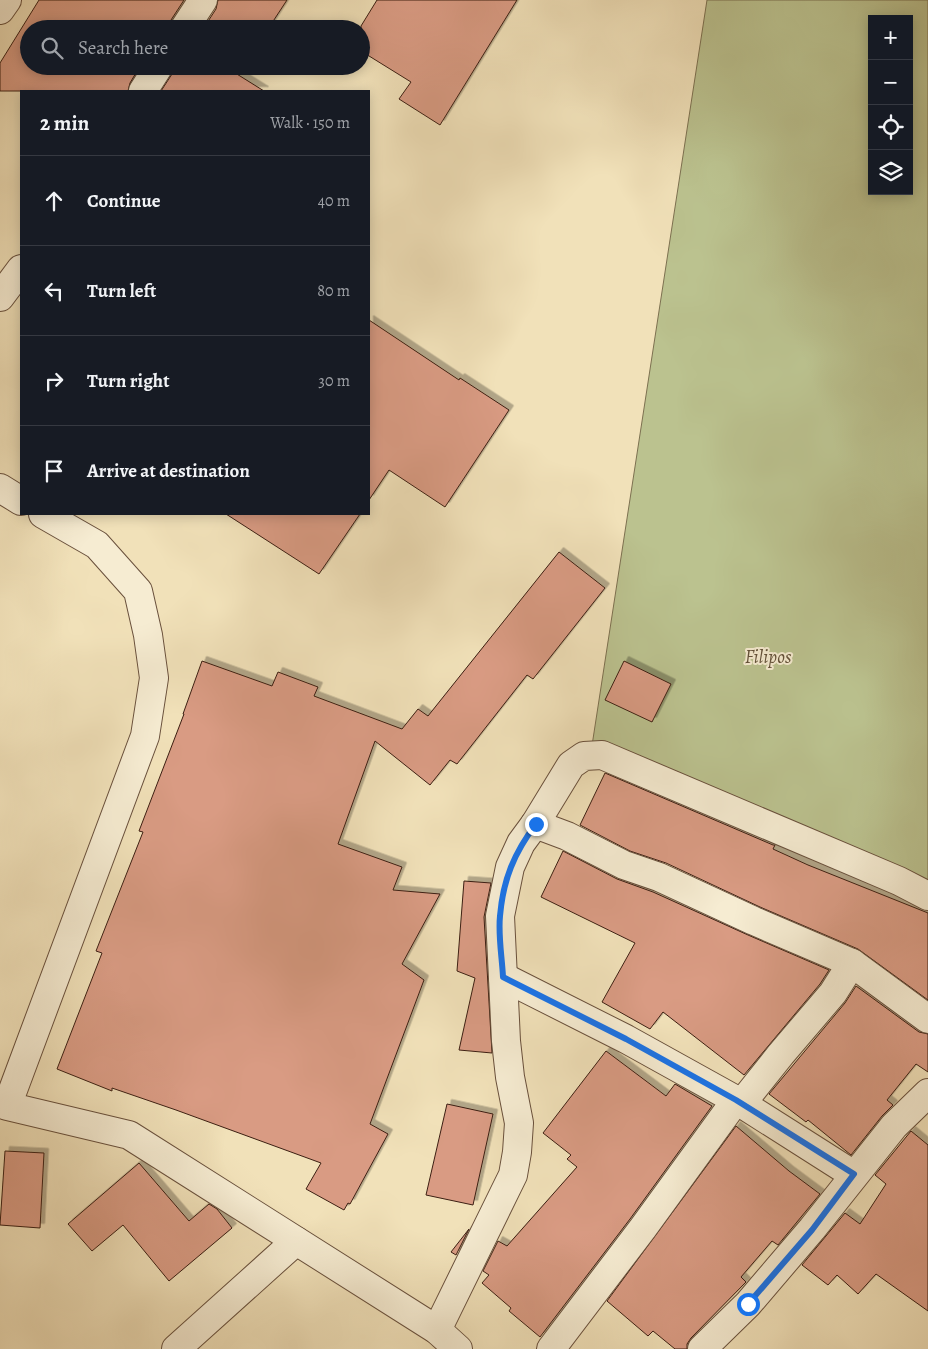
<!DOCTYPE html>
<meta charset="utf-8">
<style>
body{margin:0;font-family:Alegreya,serif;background:#242831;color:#f1f3f6}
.controls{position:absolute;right:15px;top:15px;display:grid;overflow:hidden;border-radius:0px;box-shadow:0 2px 12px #0003}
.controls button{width:45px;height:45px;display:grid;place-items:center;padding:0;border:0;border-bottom:1px solid #363941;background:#171b24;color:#f1f3f6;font:25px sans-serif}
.stop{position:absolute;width:15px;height:15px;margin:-11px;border:4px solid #1a73e8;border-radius:50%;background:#fff}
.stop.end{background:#1a73e8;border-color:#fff;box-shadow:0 1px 5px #0008}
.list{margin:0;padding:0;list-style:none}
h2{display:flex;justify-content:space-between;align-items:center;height:65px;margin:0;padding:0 20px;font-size:21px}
h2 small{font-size:16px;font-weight:400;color:#9ea1a6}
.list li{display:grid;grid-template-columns:32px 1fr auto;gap:15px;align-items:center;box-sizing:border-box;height:90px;padding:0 20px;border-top:1px solid #363941}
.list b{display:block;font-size:19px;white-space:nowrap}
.list em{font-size:16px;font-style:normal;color:#9ea1a6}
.icon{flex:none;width:28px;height:28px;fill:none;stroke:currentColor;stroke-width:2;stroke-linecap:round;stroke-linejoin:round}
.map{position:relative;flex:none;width:928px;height:1349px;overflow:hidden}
.search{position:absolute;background:#171b24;box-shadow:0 2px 12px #0003;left:20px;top:20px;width:350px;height:55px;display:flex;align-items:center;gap:12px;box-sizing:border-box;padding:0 18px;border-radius:28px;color:#9ea1a6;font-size:19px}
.panel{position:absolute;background:#171b24;box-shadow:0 2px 12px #0003;left:20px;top:90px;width:350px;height:425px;border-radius:0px}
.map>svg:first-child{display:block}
</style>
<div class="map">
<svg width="928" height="1349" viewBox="0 0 928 1349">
<defs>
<filter id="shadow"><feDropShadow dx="4.5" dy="-4.5" stdDeviation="0" flood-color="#0004"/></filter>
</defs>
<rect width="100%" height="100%" fill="#f1e1b9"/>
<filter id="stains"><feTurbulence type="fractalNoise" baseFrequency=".004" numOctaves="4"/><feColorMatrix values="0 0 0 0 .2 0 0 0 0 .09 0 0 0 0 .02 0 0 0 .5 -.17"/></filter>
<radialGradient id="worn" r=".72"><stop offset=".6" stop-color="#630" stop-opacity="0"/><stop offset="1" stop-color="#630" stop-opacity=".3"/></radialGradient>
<!-- green -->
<path fill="#bbc28f" stroke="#7c7050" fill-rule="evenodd" d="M707,0H928V909L591,752ZM872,19H909V191H872Z"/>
<!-- building -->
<g fill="#d99b83" stroke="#3c1f12" filter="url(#shadow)">
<path d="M39,0H184L171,20L168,29H29V66H140L130,83L128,91H0V63Z"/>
<path d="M218,0H287L268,29H203L216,9Z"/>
<path d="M377,0H517L440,125L399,99L411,82L361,51V26Z"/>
<path d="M175,66H224L264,91H161L172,74Z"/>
<path d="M369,320L459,380L460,378L509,410L445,507L389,470L369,500Z"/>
<path d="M226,514H360L319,574Z"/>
<path d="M559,552L605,588L533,679L527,675L457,764L450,760L430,785L375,741L338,844L402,867L393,890L440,894L402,964L424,980L370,1124L388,1134L350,1204L348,1203L344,1210L306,1189L321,1163L176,1110L112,1088V1091L57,1069L102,953L96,951L143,832L139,831L184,714H183L202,661L272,686L278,672L318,687L314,696L402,729L418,709L428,716Z"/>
<path d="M624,661L671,684L652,722L605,700Z"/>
<path d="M605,773L773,845H775L773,849L808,865L928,913V1000L858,949L760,907L666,863L630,851L580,825Z"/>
<path d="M563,851L617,879L653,892L748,935L829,970L820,984L744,1075L663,1012L650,1029L602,1002L635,943L541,897Z"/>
<path d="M464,881L491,883L484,917L492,1053L459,1050L475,978L457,971Z"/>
<path d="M856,986L919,1032L928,1034V1072L916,1064L887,1100L893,1105L882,1116L851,1155L808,1120L806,1122L769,1094L845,1003Z"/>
<path d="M606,1051L666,1096L675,1084L712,1106L630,1219L540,1337L509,1311L511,1308L482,1283L489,1275L483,1271L498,1241L507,1246L577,1167L567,1159L571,1155L543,1133Z"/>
<path d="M447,1104L493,1114L473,1205L426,1195Z"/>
<path d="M736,1126L789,1171L820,1194L778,1245L772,1241L741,1277L746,1282L691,1338L687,1344V1349H675L653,1331L648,1336L607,1301Z"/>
<path d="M911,1131L928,1145V1311L876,1274L858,1294L837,1275L828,1285L802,1265L845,1213L860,1224L886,1184L875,1175Z"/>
<path d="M5,1151L44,1153L40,1228L0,1225Z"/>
<path d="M139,1163L189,1221L209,1204L217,1209L232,1228L169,1281L123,1225L92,1251L68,1224Z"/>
<path d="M469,1229L456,1255L451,1252Z"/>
</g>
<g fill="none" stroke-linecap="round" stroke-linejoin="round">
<defs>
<g id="minor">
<path d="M0,10L7,0"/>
<path d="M184,29L203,0"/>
<path d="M143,91L159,66"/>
<path d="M0,297L21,269"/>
<path d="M0,488L21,501"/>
<path d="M43,514L97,545L138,591L148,635L154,678L145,736L7,1106L129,1135L437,1330L458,1349"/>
<path d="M535,824L567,836L624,865L659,877L754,921L852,963L928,1019"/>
<path d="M503,977L626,1039L736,1100L854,1175"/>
<path d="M742,1103L781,1054L833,993L852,963"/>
<path d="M437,1330L513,1175L517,1152L519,1123L510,1077L506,1041L500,916L510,867L521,843L535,824L571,765L584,756L602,755L899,881L928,896"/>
<path d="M176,1349L296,1241"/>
<path d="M551,1349L643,1228L736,1100"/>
<path d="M702,1349L748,1304L812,1229L894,1126L928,1093"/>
</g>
</defs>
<!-- minor casing -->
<use href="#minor" stroke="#69503c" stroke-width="30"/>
<!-- minor -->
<use href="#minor" stroke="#f6ecd2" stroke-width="28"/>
</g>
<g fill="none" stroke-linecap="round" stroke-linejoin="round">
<!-- route -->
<path stroke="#1a73e8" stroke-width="6" d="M536,824C514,853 503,880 500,916C498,935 502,957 503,977L626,1039L736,1100L854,1174L812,1230L748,1304"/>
</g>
<g text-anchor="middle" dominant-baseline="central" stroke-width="4" stroke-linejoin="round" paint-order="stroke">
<!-- park labels -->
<g font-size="19" font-style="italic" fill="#625038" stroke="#f6ecd2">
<text x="768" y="657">Filipos</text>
</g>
</g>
<rect width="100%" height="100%" filter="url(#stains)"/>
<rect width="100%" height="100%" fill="url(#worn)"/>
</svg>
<div class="controls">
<button>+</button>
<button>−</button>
<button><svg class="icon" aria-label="locate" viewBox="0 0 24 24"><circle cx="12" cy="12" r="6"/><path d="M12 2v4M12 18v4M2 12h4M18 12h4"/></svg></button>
<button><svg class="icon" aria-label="layers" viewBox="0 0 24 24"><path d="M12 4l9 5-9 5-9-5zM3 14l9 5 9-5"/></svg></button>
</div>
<div class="stop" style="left:748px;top:1304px"></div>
<div class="stop end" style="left:536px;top:824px"></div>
<div class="search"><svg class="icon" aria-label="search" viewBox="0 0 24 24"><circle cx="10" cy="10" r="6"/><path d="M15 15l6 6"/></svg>Search here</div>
<section class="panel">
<h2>2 min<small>Walk · 150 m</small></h2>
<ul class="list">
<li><svg class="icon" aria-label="ahead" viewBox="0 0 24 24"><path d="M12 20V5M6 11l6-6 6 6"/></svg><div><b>Continue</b></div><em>40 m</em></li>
<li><svg class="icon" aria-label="left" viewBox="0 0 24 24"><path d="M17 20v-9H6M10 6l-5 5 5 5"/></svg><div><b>Turn left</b></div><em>80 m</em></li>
<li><svg class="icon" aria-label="right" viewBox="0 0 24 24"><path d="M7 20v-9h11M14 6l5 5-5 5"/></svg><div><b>Turn right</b></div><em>30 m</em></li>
<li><svg class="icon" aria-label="arrive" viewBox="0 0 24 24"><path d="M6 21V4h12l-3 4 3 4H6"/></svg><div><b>Arrive at destination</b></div></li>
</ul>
</section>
</div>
